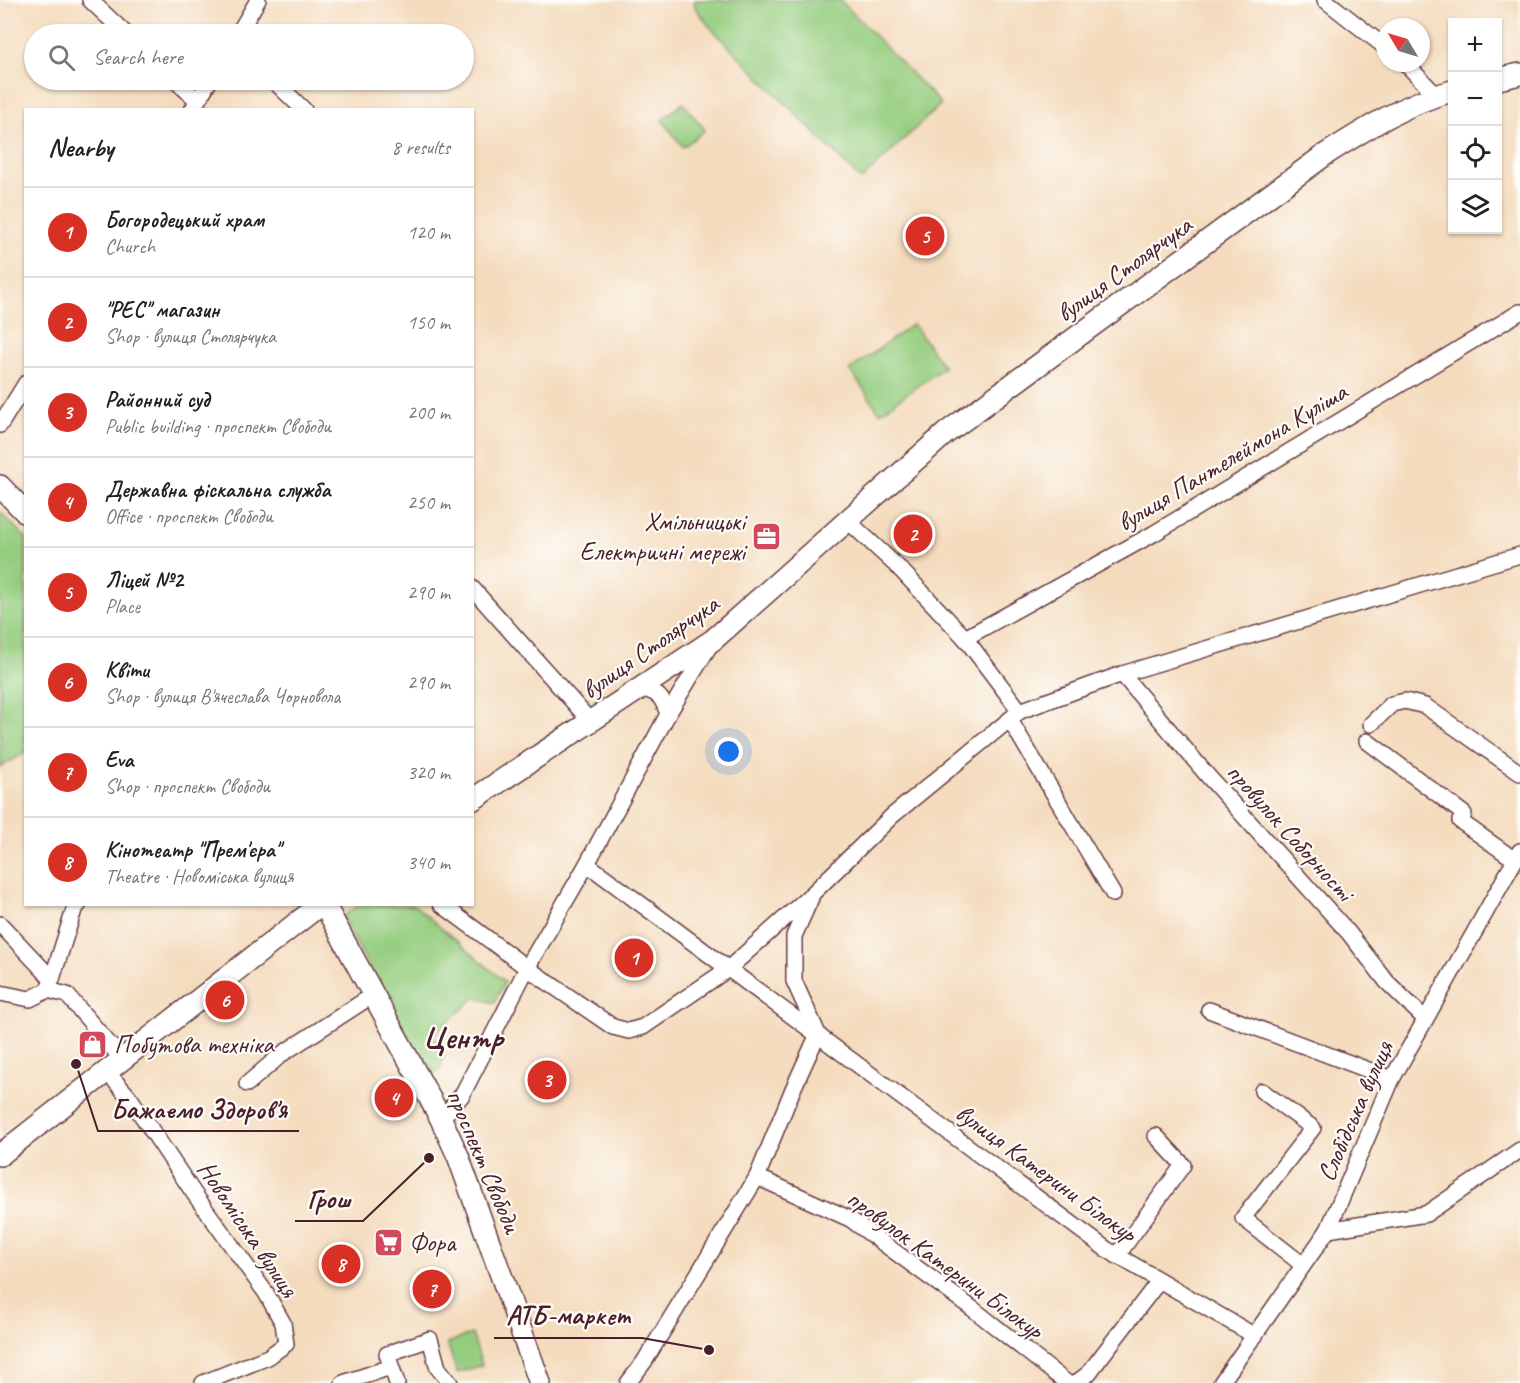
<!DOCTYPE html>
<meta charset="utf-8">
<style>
body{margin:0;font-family:Caveat,sans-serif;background:#f6f6f6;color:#222}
.controls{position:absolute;right:18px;top:18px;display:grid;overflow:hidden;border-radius:0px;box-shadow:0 2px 4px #0004}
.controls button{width:54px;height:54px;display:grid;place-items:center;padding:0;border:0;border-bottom:2px solid #e0e0e0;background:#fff;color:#222;font:30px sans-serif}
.compass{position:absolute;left:1376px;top:18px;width:54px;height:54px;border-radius:50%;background:#fff;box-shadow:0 2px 4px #0004;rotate:308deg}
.you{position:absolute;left:729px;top:752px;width:21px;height:21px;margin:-15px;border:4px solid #fff;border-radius:50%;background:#1a73e8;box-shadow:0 0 0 9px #1a73e833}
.badge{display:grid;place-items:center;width:39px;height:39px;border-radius:50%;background:#d93025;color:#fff;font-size:20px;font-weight:700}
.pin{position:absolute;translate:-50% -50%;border:3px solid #fff;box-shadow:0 2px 6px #0006}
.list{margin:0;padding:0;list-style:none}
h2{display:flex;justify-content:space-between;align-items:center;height:78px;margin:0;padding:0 24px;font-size:26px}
h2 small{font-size:20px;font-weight:400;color:#767676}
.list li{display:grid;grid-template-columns:39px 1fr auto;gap:18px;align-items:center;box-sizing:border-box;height:90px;padding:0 24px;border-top:2px solid #e0e0e0}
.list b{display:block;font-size:22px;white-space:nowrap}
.list p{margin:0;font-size:20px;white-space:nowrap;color:#767676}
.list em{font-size:20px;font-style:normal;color:#767676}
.icon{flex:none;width:33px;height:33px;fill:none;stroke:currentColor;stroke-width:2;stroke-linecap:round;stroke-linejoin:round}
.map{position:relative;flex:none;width:1520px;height:1383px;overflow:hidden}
.search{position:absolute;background:#fff;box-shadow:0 2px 4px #0004;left:24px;top:24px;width:450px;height:66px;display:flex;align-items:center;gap:15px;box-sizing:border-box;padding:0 21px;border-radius:33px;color:#767676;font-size:22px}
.panel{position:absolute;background:#fff;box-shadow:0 2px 4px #0004;left:24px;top:108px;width:450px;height:798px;border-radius:0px}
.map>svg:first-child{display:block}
</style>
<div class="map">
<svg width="1520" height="1383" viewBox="0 0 1520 1383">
<rect width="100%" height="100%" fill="#fdfcf7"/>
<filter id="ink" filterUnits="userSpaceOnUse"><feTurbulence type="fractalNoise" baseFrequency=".0167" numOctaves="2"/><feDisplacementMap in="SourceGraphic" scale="12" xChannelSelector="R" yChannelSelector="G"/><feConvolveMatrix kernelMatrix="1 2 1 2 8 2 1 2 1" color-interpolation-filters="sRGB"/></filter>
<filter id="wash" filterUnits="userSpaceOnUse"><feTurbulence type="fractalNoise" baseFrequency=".008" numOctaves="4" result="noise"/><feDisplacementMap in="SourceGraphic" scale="24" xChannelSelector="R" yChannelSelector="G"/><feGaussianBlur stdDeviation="1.35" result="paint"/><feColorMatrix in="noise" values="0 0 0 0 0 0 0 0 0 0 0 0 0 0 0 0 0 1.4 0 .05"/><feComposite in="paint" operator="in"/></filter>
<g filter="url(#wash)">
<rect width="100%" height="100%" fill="#f4dbbd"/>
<!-- green -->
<g fill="#95cd7f" stroke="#707655" stroke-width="1.5">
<path d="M694,0H840L941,104L861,180L709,26L695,7Z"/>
<path d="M683,103L705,130L683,147L662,120Z"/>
<path d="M913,324L944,367L880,413L850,370Z"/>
<path d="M0,512L26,538L25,753L0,767Z"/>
<path d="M360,905H414L505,982L494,1003L476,997L433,1035L444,1053L441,1068L435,1073L424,1067L342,917Z"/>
<path d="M472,1334L482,1365L457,1373L447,1343Z"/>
</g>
</g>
<g filter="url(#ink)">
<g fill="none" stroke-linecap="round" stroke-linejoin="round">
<defs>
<g id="street">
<path d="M90,0L126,34"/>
<path d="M1325,0L1385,47"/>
<path d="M238,34L258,0"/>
<path d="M1405,63L1436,95"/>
<path d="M175,80L197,100"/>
<path d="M273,80L304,110"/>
<path d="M192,110L210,80"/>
<path d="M0,425L26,383"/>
<path d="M848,521L900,569L965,638L1020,711"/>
<path d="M472,588L591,722"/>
<path d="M965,638L1153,534L1520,312"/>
<path d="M1122,674L1207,775L1348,932L1387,982L1425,1019"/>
<path d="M641,688C659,693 662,697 668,714"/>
<path d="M1010,720L1113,894"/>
<path d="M1371,724L1392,704L1405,701L1425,706L1520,773"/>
<path d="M1367,741L1464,814L1460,821L1515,860"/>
<path d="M587,864L1106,1249L1255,1336"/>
<path d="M441,904L527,968L613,1027L629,1031L643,1027L728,969L814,892L892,816L1020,711L1122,674L1520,555"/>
<path d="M0,924L52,979L48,990L30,999L0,993"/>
<path d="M52,979L74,910L79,904"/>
<path d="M48,990L67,995L122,1059"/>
<path d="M1209,1010L1392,1079"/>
<path d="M106,1071L130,1098L195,1195L266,1293L283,1323L286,1344L268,1357L203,1383"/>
<path d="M247,1084L282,1054L373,995"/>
<path d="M1262,1091L1313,1128L1243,1218L1303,1265"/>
<path d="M441,1119L462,1095L527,968L587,864L668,714L710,645"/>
<path d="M757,1177L850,1219L973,1309L1067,1383"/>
<path d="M1328,1230L1426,1214L1520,1150"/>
<path d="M1117,1256L1183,1165L1156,1136"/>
<path d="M343,1383L391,1367"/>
<path d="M397,1383L387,1354L430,1339L438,1368L450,1383"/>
<path d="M628,1383L644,1362L757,1177L793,1089L818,1034L794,981V936L811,898"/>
<path d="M1076,1383L1088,1374L1159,1281"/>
<path d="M1221,1383L1328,1230L1392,1079L1520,851"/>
</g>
<g id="secondary">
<path d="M1498,79L1520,74"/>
<path d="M0,486L26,513"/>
<path d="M472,800L713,640L946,433L1326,154C1367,128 1406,103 1452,91"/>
<path d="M324,904L441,1119L458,1156L540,1383"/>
<path d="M0,1155L321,904"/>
</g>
</defs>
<!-- street casing -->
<use href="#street" stroke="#643b41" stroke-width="18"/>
<!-- secondary casing -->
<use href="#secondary" stroke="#643b41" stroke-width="24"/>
<!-- street -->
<use href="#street" stroke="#fff" stroke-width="15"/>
<!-- secondary -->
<use href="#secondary" stroke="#fff" stroke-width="21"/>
</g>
</g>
<!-- icons -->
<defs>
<symbol id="office-square" viewBox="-11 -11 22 22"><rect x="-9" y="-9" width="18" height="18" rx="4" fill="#d1495b" stroke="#fdfcf7"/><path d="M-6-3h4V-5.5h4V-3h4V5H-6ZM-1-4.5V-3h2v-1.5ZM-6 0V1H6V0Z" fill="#fff"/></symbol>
<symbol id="shop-square" viewBox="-11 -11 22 22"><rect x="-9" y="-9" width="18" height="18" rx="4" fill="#d1495b" stroke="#fdfcf7"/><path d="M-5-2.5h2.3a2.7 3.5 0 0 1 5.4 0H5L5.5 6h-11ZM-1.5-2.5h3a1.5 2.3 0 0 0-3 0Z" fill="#fff"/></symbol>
<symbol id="supermarket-square" viewBox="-11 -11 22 22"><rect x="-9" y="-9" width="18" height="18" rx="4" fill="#d1495b" stroke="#fdfcf7"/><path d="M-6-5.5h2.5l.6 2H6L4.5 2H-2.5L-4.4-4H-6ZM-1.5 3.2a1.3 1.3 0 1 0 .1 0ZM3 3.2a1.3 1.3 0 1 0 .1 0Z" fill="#fff"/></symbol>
</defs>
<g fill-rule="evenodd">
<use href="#office-square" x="750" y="520" width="33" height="33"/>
<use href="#shop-square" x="76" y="1028" width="33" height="33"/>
<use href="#supermarket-square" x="372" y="1226" width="33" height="33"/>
</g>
<g text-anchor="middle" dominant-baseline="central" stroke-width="4.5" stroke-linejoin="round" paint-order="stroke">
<!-- street labels -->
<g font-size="26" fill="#4a1f2b" stroke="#fdfcf7">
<text transform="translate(1124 269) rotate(-36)">вулиця Столярчука</text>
<text transform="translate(1232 457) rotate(-31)">вулиця Пантелеймона Куліша</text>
<text transform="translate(650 647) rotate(-35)">вулиця Столярчука</text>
<text transform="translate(1290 832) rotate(48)">провулок Соборності</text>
<text transform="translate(1355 1111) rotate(-66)">Слобідська вулиця</text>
<text transform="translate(484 1161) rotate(67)">проспект Свободи</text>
<text transform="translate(1046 1173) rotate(36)">вулиця Катерини Білокур</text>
<text transform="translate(248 1229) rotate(56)">Новоміська вулиця</text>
<text transform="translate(945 1264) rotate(36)">провулок Катерини Білокур</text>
</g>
<!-- poi labels -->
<g font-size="26" fill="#4a1f2b" stroke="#fdfcf7" text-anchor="start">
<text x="745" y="521" text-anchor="end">Хмільницькі<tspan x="745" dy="30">Електричні мережі</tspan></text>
<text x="114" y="1044">Побутова техніка</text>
<text x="409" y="1242">Фора</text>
</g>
<!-- district labels -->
<g font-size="32" font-weight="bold" fill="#4a1f2b" stroke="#fdfcf7">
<text x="463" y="1037">Центр</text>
</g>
</g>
<!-- callouts -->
<path fill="none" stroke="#4a1f2b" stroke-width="2" d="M76 1064L98 1131H299M429 1158L363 1221H295M709 1350L642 1338H494"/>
<g fill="#4a1f2b" stroke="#fdfcf7" stroke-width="2">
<circle cx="76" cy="1064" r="6"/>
<circle cx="429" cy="1158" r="6"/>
<circle cx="709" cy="1350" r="6"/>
</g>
<g font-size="27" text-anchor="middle" font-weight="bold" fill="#4a1f2b" stroke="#fdfcf7" stroke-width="4.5" stroke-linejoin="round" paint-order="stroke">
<text x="199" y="1118">Бажаемо Здоров'я</text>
<text x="329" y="1208">Грош</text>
<text x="568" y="1324">АТБ-маркет</text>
</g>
</svg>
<div class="controls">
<button>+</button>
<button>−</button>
<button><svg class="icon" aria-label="locate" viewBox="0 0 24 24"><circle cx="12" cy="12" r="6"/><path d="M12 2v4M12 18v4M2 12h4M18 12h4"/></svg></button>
<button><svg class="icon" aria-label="layers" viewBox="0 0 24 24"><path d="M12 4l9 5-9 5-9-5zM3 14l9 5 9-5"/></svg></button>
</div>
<svg class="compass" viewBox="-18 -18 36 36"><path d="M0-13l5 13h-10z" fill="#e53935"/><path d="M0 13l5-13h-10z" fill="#767676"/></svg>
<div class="you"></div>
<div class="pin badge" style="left:634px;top:958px">1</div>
<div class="pin badge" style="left:913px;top:534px">2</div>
<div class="pin badge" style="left:547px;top:1080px">3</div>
<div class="pin badge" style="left:394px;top:1098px">4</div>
<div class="pin badge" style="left:925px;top:236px">5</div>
<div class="pin badge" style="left:225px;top:1000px">6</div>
<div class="pin badge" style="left:432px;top:1289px">7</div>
<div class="pin badge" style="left:341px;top:1264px">8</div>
<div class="search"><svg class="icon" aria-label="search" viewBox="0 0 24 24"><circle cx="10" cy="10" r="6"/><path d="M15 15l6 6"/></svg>Search here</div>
<section class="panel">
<h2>Nearby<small>8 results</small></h2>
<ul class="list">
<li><span class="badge">1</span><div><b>Богородецький храм</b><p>Church</p></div><em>120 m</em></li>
<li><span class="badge">2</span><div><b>&quot;РЕС&quot; магазин</b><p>Shop · вулиця Столярчука</p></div><em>150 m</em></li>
<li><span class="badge">3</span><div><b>Районний суд</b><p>Public building · проспект Свободи</p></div><em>200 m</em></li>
<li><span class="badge">4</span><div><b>Державна фіскальна служба</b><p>Office · проспект Свободи</p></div><em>250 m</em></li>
<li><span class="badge">5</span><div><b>Ліцей №2</b><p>Place</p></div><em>290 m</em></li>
<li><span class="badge">6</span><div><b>Квіти</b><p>Shop · вулиця В'ячеслава Чорновола</p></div><em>290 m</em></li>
<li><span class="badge">7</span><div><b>Eva</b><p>Shop · проспект Свободи</p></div><em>320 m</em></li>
<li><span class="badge">8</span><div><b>Кінотеатр &quot;Прем'єра&quot;</b><p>Theatre · Новоміська вулиця</p></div><em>340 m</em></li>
</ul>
</section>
</div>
